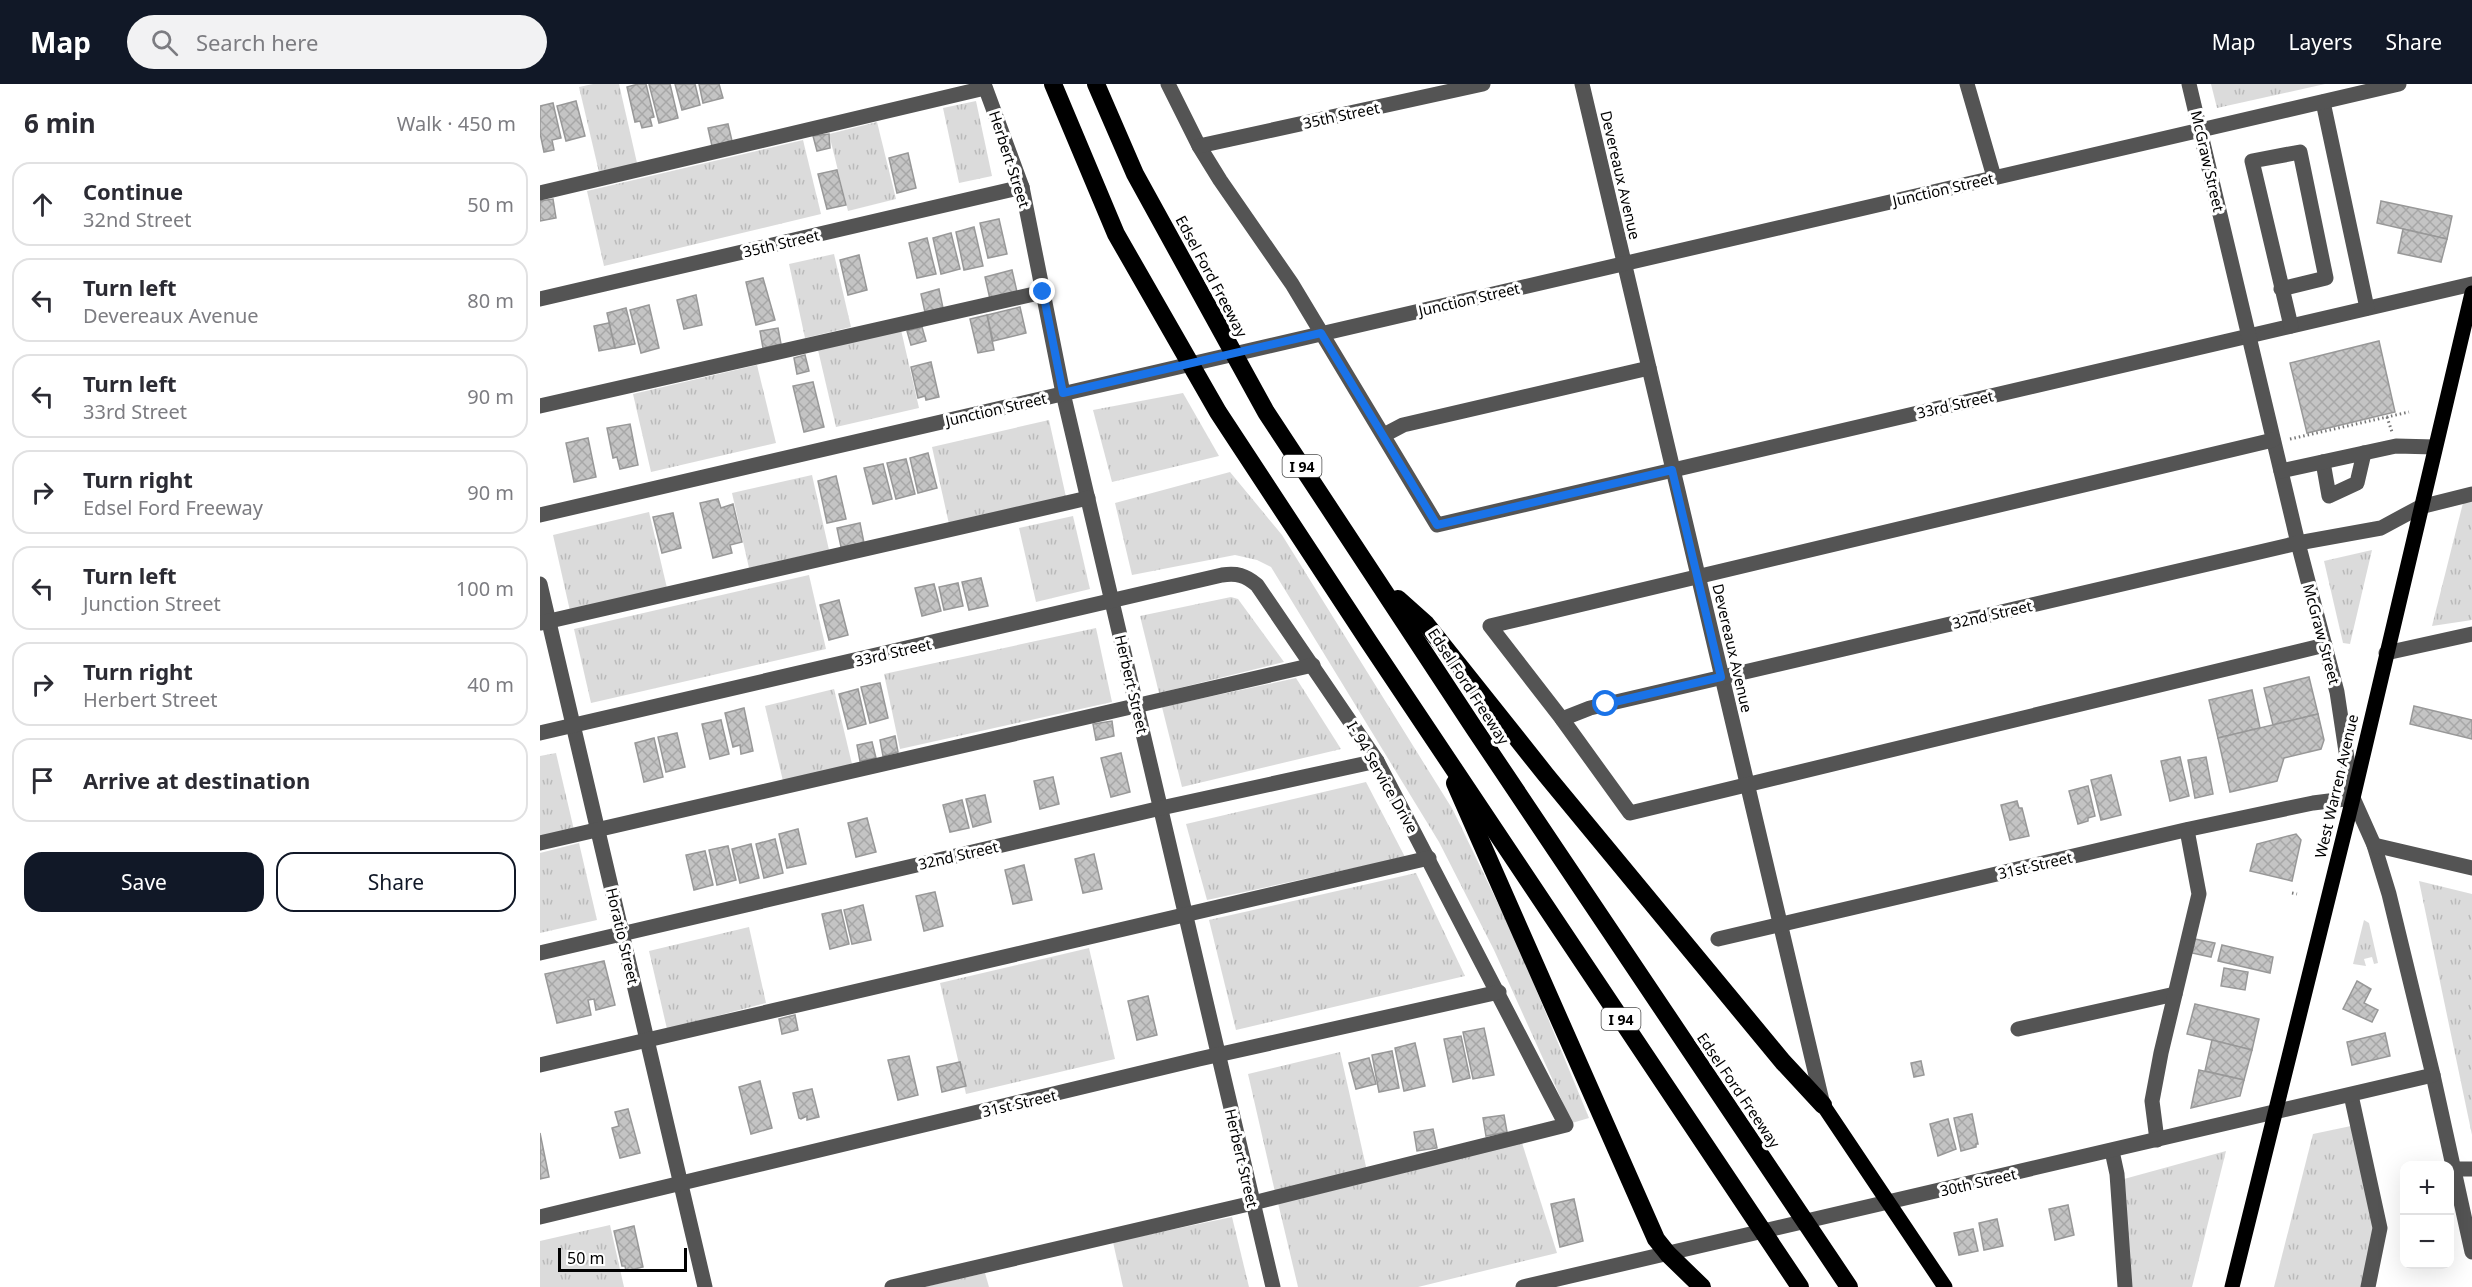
<!DOCTYPE html>
<meta charset="utf-8">
<style>
body{margin:0;font-family:"Noto Sans",sans-serif;background:#f2f2f3;color:#2b2b33}
.controls{position:absolute;right:18px;bottom:18px;display:grid;overflow:hidden;border-radius:12px;box-shadow:0 6px 24px #0002}
.controls button{width:54px;height:54px;display:grid;place-items:center;padding:0;border:0;border-bottom:2px solid #e1e1e2;background:#fff;color:#2b2b33;font:30px sans-serif}
.scale{position:absolute;left:18px;bottom:15px;width:129px;box-sizing:border-box;padding-left:6px;border:3px solid #000;border-top:0;font-size:16px;line-height:21px;white-space:nowrap;color:#000;-webkit-text-stroke:4px #fff;paint-order:stroke}
.stop{position:absolute;width:18px;height:18px;margin:-14px;border:4px solid #1a73e8;border-radius:50%;background:#fff}
.stop.end{background:#1a73e8;border-color:#fff;box-shadow:0 2px 6px #0008}
.list{margin:0;padding:0;list-style:none}
h2{display:flex;justify-content:space-between;align-items:center;height:78px;margin:0;padding:0 24px;font-size:26px}
h2 small{font-size:20px;font-weight:400;color:#7c7c81}
.list li{display:grid;grid-template-columns:39px 1fr auto;gap:18px;align-items:center;box-sizing:border-box;height:84px;margin:0 12px 12px;padding:0 12px;border:2px solid #e1e1e2;border-radius:18px}
.list b{display:block;font-size:22px;white-space:nowrap}
.list p{margin:0;font-size:20px;white-space:nowrap;color:#7c7c81}
.list em{font-size:20px;font-style:normal;color:#7c7c81}
.actions{display:flex;gap:12px;padding:18px 24px}
.actions a{flex:1;padding:14px 0;border:2px solid #111827;border-radius:18px;text-align:center;font-size:21px;color:#111827}
.actions .main{background:#111827;color:#fff}
.icon{flex:none;width:33px;height:33px;fill:none;stroke:currentColor;stroke-width:2;stroke-linecap:round;stroke-linejoin:round}
.map{position:relative;flex:none;width:1932px;height:1203px;overflow:hidden}
header{display:flex;align-items:center;gap:36px;box-sizing:border-box;height:84px;padding:0 30px;background:#111827;color:#fff}
header strong{font-size:28px}
nav{display:flex;gap:33px;margin-inline-start:auto;font-size:21px}
.search{width:420px;height:54px;background:#f2f2f3;display:flex;align-items:center;gap:15px;box-sizing:border-box;padding:0 21px;border-radius:33px;color:#7c7c81;font-size:22px}
main{display:flex}
aside{flex:1;background:#fff}
.map>svg:first-child{display:block}
</style>
<header>
<strong>Map</strong>
<div class="search"><svg class="icon" aria-label="search" viewBox="0 0 24 24"><circle cx="10" cy="10" r="6"/><path d="M15 15l6 6"/></svg>Search here</div>
<nav><a>Map</a><a>Layers</a><a>Share</a></nav>
</header>
<main>
<aside>
<h2>6 min<small>Walk · 450 m</small></h2>
<ul class="list">
<li><svg class="icon" aria-label="ahead" viewBox="0 0 24 24"><path d="M12 20V5M6 11l6-6 6 6"/></svg><div><b>Continue</b><p>32nd Street</p></div><em>50 m</em></li>
<li><svg class="icon" aria-label="left" viewBox="0 0 24 24"><path d="M17 20v-9H6M10 6l-5 5 5 5"/></svg><div><b>Turn left</b><p>Devereaux Avenue</p></div><em>80 m</em></li>
<li><svg class="icon" aria-label="left" viewBox="0 0 24 24"><path d="M17 20v-9H6M10 6l-5 5 5 5"/></svg><div><b>Turn left</b><p>33rd Street</p></div><em>90 m</em></li>
<li><svg class="icon" aria-label="right" viewBox="0 0 24 24"><path d="M7 20v-9h11M14 6l5 5-5 5"/></svg><div><b>Turn right</b><p>Edsel Ford Freeway</p></div><em>90 m</em></li>
<li><svg class="icon" aria-label="left" viewBox="0 0 24 24"><path d="M17 20v-9H6M10 6l-5 5 5 5"/></svg><div><b>Turn left</b><p>Junction Street</p></div><em>100 m</em></li>
<li><svg class="icon" aria-label="right" viewBox="0 0 24 24"><path d="M7 20v-9h11M14 6l5 5-5 5"/></svg><div><b>Turn right</b><p>Herbert Street</p></div><em>40 m</em></li>
<li><svg class="icon" aria-label="arrive" viewBox="0 0 24 24"><path d="M6 21V4h12l-3 4 3 4H6"/></svg><div><b>Arrive at destination</b></div></li>
</ul>
<div class="actions"><a class="main">Save</a><a>Share</a></div>
</aside>
<div class="map">
<svg width="1932" height="1203" viewBox="0 0 1932 1203">
<defs>
<pattern id="grass-tufts" width="24" height="20" patternUnits="userSpaceOnUse" patternTransform="scale(1.5)"><rect width="24" height="20" fill="#dbdbdb"/><path d="M3 7l-1-3M5 7V3M7 7l1-3M15 17l-1-3M17 17v-4M19 17l1-3" fill="none" stroke="#bababa"/></pattern>
<pattern id="building-cross-hatch" width="8" height="8" patternUnits="userSpaceOnUse" patternTransform="scale(1.5)"><rect width="8" height="8" fill="#c4c4c4"/><path d="M0 0l8 8M0 8l8-8" fill="none" stroke="#a7a7a7"/></pattern>
</defs>
<rect width="100%" height="100%" fill="#fff"/>
<!-- grass -->
<g fill="url(#grass-tufts)">
<path d="M53,0H79L97,79L59,88L39,3Z"/>
<path d="M1671,0H1785L1677,24Z"/>
<path d="M436,17L452,92L419,99L403,24Z"/>
<path d="M337,38L356,115L308,127L289,50Z"/>
<path d="M263,56L281,130L64,182L47,107Z"/>
<path d="M294,170L311,243L265,254L249,180Z"/>
<path d="M361,246L379,324L296,343L278,266Z"/>
<path d="M217,281L236,359L111,388L93,310Z"/>
<path d="M643,309L679,372L572,398L553,326Z"/>
<path d="M509,336L526,413L409,440L392,363Z"/>
<path d="M690,388L742,451L913,726L977,859L1049,1034L1032,1039L954,866L899,758L731,483L717,476L695,471L592,491L575,419Z"/>
<path d="M272,391L289,466L209,484L192,409Z"/>
<path d="M1932,418V536L1892,542L1923,419Z"/>
<path d="M109,428L127,504L30,527L13,451Z"/>
<path d="M533,432L550,505L496,518L479,444Z"/>
<path d="M1832,466L1810,560L1803,559L1784,477Z"/>
<path d="M269,491L286,565L51,619L34,545Z"/>
<path d="M691,513L698,515L744,578L619,609L600,532Z"/>
<path d="M556,544L572,618L360,665L344,590Z"/>
<path d="M756,594L801,665L642,703L622,623Z"/>
<path d="M294,605L312,680L243,697L225,622Z"/>
<path d="M16,669L34,746L0,754V672Z"/>
<path d="M826,698L865,773L667,816L646,740Z"/>
<path d="M39,759L57,836L0,849V769Z"/>
<path d="M876,789L925,892L696,946L669,836Z"/>
<path d="M1879,797L1932,810V1051Z"/>
<path d="M1824,836L1829,839L1838,879L1834,880L1832,873L1824,875L1826,882L1813,880Z"/>
<path d="M209,843L226,919L127,945L109,867Z"/>
<path d="M549,864L575,975L426,1010L400,899Z"/>
<path d="M800,968L827,1087L735,1108L708,990Z"/>
<path d="M1811,1042L1836,1143L1822,1203H1734L1773,1050Z"/>
<path d="M982,1059L1017,1169L878,1203H758L738,1119Z"/>
<path d="M1686,1067L1652,1203H1589L1584,1095Z"/>
<path d="M692,1133L709,1203H583L573,1158Z"/>
<path d="M70,1141L84,1203H0V1157Z"/>
<path d="M445,1189L449,1203H384Z"/>
</g>
<!-- building -->
<g fill="url(#building-cross-hatch)" stroke="#989898" stroke-width="1.5">
<path d="M98,0H106L114,33L110,34L112,42L102,44L100,37L95,38L87,3Z"/>
<path d="M109,0H130L138,34L119,39Z"/>
<path d="M135,0H155L160,21L142,26Z"/>
<path d="M159,0H179L183,14L163,19Z"/>
<path d="M36,17L45,52L26,57L17,22Z"/>
<path d="M13,19L21,54L12,56L14,66L4,68L0,49V22Z"/>
<path d="M188,40L192,57L172,62L168,44Z"/>
<path d="M289,50L290,64L277,67L273,52Z"/>
<path d="M368,69L376,104L357,109L349,74Z"/>
<path d="M297,86L306,121L287,125L278,90Z"/>
<path d="M13,115L16,134L0,137V117Z"/>
<path d="M1841,117L1912,132L1907,155L1837,139Z"/>
<path d="M459,135L467,170L448,174L440,139Z"/>
<path d="M434,143L443,182L424,186L416,148Z"/>
<path d="M1863,145L1907,155L1901,178L1858,169Z"/>
<path d="M411,149L420,185L401,190L393,154Z"/>
<path d="M387,154L396,190L377,194L369,159Z"/>
<path d="M319,171L327,206L308,211L300,176Z"/>
<path d="M472,186L477,208L450,215L445,193Z"/>
<path d="M223,194L235,236L216,241L206,198Z"/>
<path d="M399,205L403,224L385,228L381,210Z"/>
<path d="M156,211L162,241L144,245L137,216Z"/>
<path d="M109,221L119,264L101,269L90,226Z"/>
<path d="M480,223L486,249L453,257L447,231Z"/>
<path d="M86,224L95,260L75,264L67,229Z"/>
<path d="M447,231L454,266L438,269L430,235Z"/>
<path d="M69,239L75,264L59,267L54,242Z"/>
<path d="M382,243L386,257L371,261L367,247Z"/>
<path d="M238,244L241,260L223,264L220,247Z"/>
<path d="M1839,257L1855,328L1767,349L1750,279Z"/>
<path d="M265,271L269,287L257,290L254,274Z"/>
<path d="M391,278L399,313L386,316L385,312L378,314L371,283Z"/>
<path d="M273,298L284,343L264,348L253,302Z"/>
<path d="M90,340L98,381L80,385L77,373L73,374L67,344Z"/>
<path d="M48,354L56,393L34,398L26,359Z"/>
<path d="M388,369L397,404L378,409L370,374Z"/>
<path d="M366,375L375,410L356,415L347,379Z"/>
<path d="M343,380L352,415L333,420L324,384Z"/>
<path d="M296,392L306,435L287,439L278,397Z"/>
<path d="M178,415L181,424L193,420L202,458L190,461L192,469L173,474L160,419Z"/>
<path d="M133,429L141,464L122,469L113,433Z"/>
<path d="M320,439L324,459L301,463L297,444Z"/>
<path d="M441,494L448,522L429,526L422,498Z"/>
<path d="M418,499L423,522L404,526L399,503Z"/>
<path d="M394,500L401,527L382,532L375,504Z"/>
<path d="M299,516L308,551L289,556L280,521Z"/>
<path d="M1769,593L1778,630L1733,641L1724,604Z"/>
<path d="M340,599L348,634L330,639L321,603Z"/>
<path d="M318,605L326,640L308,645L299,610Z"/>
<path d="M1712,606L1720,644L1678,654L1669,616Z"/>
<path d="M1874,622L1932,636V655L1870,640Z"/>
<path d="M204,624L213,667L201,670L200,661L193,663L185,629Z"/>
<path d="M1778,630L1784,656L1781,665L1744,674L1737,697L1690,708L1678,654Z"/>
<path d="M181,636L189,670L170,675L162,640Z"/>
<path d="M572,637L574,652L556,656L553,640Z"/>
<path d="M137,649L145,683L126,688L118,653Z"/>
<path d="M355,652L358,668L343,672L340,656Z"/>
<path d="M114,654L123,693L104,698L95,659Z"/>
<path d="M332,658L336,674L320,677L317,661Z"/>
<path d="M581,669L590,708L571,713L561,674Z"/>
<path d="M1640,673L1649,712L1630,717L1621,677Z"/>
<path d="M1666,673L1673,710L1655,714L1648,676Z"/>
<path d="M1571,691L1581,731L1561,736L1551,696Z"/>
<path d="M513,693L519,720L500,725L494,697Z"/>
<path d="M1548,702L1555,732L1548,734V737L1538,740L1529,707Z"/>
<path d="M445,711L451,738L433,743L426,715Z"/>
<path d="M422,716L429,744L410,748L403,721Z"/>
<path d="M1477,717L1479,724H1482L1489,752L1470,756L1461,721Z"/>
<path d="M327,734L336,768L316,773L308,739Z"/>
<path d="M258,745L266,780L247,784L239,750Z"/>
<path d="M1756,750L1761,756L1752,797L1710,787L1717,760Z"/>
<path d="M235,755L243,789L224,794L216,760Z"/>
<path d="M211,760L219,794L200,799L192,765Z"/>
<path d="M188,762L196,796L177,801L169,766Z"/>
<path d="M165,767L173,801L154,806L146,771Z"/>
<path d="M554,770L562,805L543,809L535,775Z"/>
<path d="M484,781L492,816L473,820L465,786Z"/>
<path d="M395,808L403,842L384,847L376,812Z"/>
<path d="M323,821L331,856L312,860L304,826Z"/>
<path d="M301,826L309,860L290,865L282,830Z"/>
<path d="M1655,855L1675,859L1671,873L1652,869Z"/>
<path d="M1682,861L1733,873L1730,889L1678,877Z"/>
<path d="M64,877L75,921L56,926L54,915L48,916L51,931L17,939L5,890Z"/>
<path d="M1684,884L1708,888L1705,906L1681,902Z"/>
<path d="M1817,897L1831,905L1824,919L1838,926L1832,938L1803,925Z"/>
<path d="M608,912L617,951L597,956L588,917Z"/>
<path d="M1655,920L1719,935L1712,966L1647,950Z"/>
<path d="M255,931L258,946L242,950L239,935Z"/>
<path d="M944,944L954,991L933,995L923,948Z"/>
<path d="M1845,949L1850,972L1812,981L1807,958Z"/>
<path d="M921,952L930,994L913,998L904,955Z"/>
<path d="M1672,956L1712,966L1704,996L1665,987Z"/>
<path d="M875,959L885,1002L864,1007L855,964Z"/>
<path d="M852,967L859,1004L839,1008L832,971Z"/>
<path d="M369,972L378,1011L358,1016L348,976Z"/>
<path d="M829,974L836,1000L816,1005L809,979Z"/>
<path d="M1381,977L1384,991L1374,993L1371,979Z"/>
<path d="M420,978L426,1002L402,1008L397,983Z"/>
<path d="M1659,986L1704,996L1700,1012L1651,1024Z"/>
<path d="M220,997L232,1044L211,1050L199,1003Z"/>
<path d="M272,1005L279,1033L267,1036V1032L261,1035L259,1034L253,1009Z"/>
<path d="M88,1025L100,1069L80,1074L72,1044L79,1042L75,1028Z"/>
<path d="M1432,1030L1438,1060H1436V1063L1421,1067L1414,1034Z"/>
<path d="M964,1031L967,1048L946,1052L943,1034Z"/>
<path d="M1408,1035L1416,1065L1398,1072L1390,1040Z"/>
<path d="M893,1045L897,1064L877,1067L874,1048Z"/>
<path d="M0,1049L9,1093L0,1095Z"/>
<path d="M1034,1115L1043,1157L1020,1163L1011,1120Z"/>
<path d="M1528,1121L1534,1151L1515,1156L1509,1125Z"/>
<path d="M1457,1135L1463,1162L1444,1166L1439,1139Z"/>
<path d="M94,1142L103,1183L86,1187L85,1182H82L74,1147Z"/>
<path d="M1433,1145L1438,1167L1419,1171L1414,1149Z"/>
</g>
<g fill="none" stroke-linecap="round" stroke-linejoin="round">
<!-- path -->
<g stroke="#767676" stroke-width="3" stroke-dasharray="1.5 3" stroke-linecap="butt">
<path d="M1847,333L1852,348"/>
<path d="M1750,355L1869,328"/>
<path d="M1752,809L1757,810"/>
</g>
<!-- minor -->
<g stroke="#545454" stroke-width="15">
<path d="M444,0L482,103L523,309L733,1203"/>
<path d="M628,0L659,62L680,96L752,200L897,441L1932,200"/>
<path d="M1042,0L1283,1021"/>
<path d="M1427,0L1454,93"/>
<path d="M1649,0L1758,459L1797,608L1813,714L1834,761L1849,810L1893,991L1932,1168"/>
<path d="M1783,18L1827,224"/>
<path d="M659,62L943,0"/>
<path d="M0,109L445,4"/>
<path d="M1741,205L1786,194L1760,68L1712,77L1751,242"/>
<path d="M0,215L482,103"/>
<path d="M0,322L503,208"/>
<path d="M844,351L863,341L1109,284"/>
<path d="M1733,356L950,542L1022,635L1090,729L1785,561"/>
<path d="M1783,378L1789,412L1817,399L1824,369"/>
<path d="M1741,387L1856,362L1895,363"/>
<path d="M0,431L1859,0"/>
<path d="M0,500L165,1203"/>
<path d="M1,539L548,414"/>
<path d="M1846,569L1932,550"/>
<path d="M1022,635L1050,624L1758,459L1841,444L1880,423L1932,410"/>
<path d="M0,649L682,491C697,489 705,491 717,501L837,677L1026,1041L713,1119L352,1203"/>
<path d="M0,759L773,581"/>
<path d="M1834,761L1932,784"/>
<path d="M1178,855L1645,746L1773,719L1813,714"/>
<path d="M0,869L621,724L837,677"/>
<path d="M1478,945L1635,910"/>
<path d="M0,981L889,774"/>
<path d="M1811,1011L1840,1144L1828,1203"/>
<path d="M1617,1056L1612,1017L1621,969L1659,810L1647,746"/>
<path d="M1572,1067L1577,1090L1585,1203"/>
<path d="M1914,1085H1932"/>
<path d="M0,1133L659,975L959,908"/>
<path d="M983,1203L1893,991"/>
</g>
<!-- major -->
<g stroke="#000" stroke-width="15">
<path d="M1283,1021L1405,1203"/>
<path d="M1692,1203L1813,714L1932,209"/>
</g>
<!-- highway -->
<g stroke="#000" stroke-width="18">
<path d="M513,0L576,150L678,328L829,558L1260,1203"/>
<path d="M556,0L595,90L726,328L934,644L1309,1203"/>
<path d="M858,515L886,540L1006,691L1243,978L1283,1021"/>
<path d="M915,699L1116,1155L1128,1170L1162,1203"/>
</g>
</g>
<g fill="none" stroke-linecap="round" stroke-linejoin="round">
<!-- route -->
<path stroke="#1a73e8" stroke-width="8" d="M503,208L523,309L781,249L897,441L1132,386L1181,593L1066,620"/>
</g>
<g text-anchor="middle" dominant-baseline="central" stroke-width="6" stroke-linejoin="round" paint-order="stroke">
<!-- shield labels -->
<g fill="#fff" stroke="#4c4c4c" stroke-width="1.5">
<rect x="742.5" y="371" width="39" height="22" rx="4.5"/>
<rect x="1061.5" y="924" width="39" height="22" rx="4.5"/>
</g>
<g font-size="14" font-weight="bold" fill="#000">
<text x="762" y="382">I 94</text>
<text x="1081" y="935">I 94</text>
</g>
<!-- street labels -->
<g font-size="15" fill="#000" stroke="#fff">
<text transform="translate(801 31) rotate(-12)">35th Street</text>
<text transform="translate(470 75) rotate(72)">Herbert Street</text>
<text transform="translate(1668 77) rotate(77)">McGraw Street</text>
<text transform="translate(1081 91) rotate(77)">Devereaux Avenue</text>
<text transform="translate(1403 105) rotate(-13)">Junction Street</text>
<text transform="translate(241 159) rotate(-13)">35th Street</text>
<text transform="translate(672 192) rotate(62)">Edsel Ford Freeway</text>
<text transform="translate(929 215) rotate(-13)">Junction Street</text>
<text transform="translate(1415 320) rotate(-13)">33rd Street</text>
<text transform="translate(456 325) rotate(-13)">Junction Street</text>
<text transform="translate(1452 530) rotate(-13)">32nd Street</text>
<text transform="translate(1782 550) rotate(75)">McGraw Street</text>
<text transform="translate(1193 564) rotate(77)">Devereaux Avenue</text>
<text transform="translate(353 568) rotate(-13)">33rd Street</text>
<text transform="translate(592 600) rotate(77)">Herbert Street</text>
<text transform="translate(929 602) rotate(57)">Edsel Ford Freeway</text>
<text transform="translate(843 693) rotate(60)">I- 94 Service Drive</text>
<text transform="translate(1796 702) rotate(-77)">West Warren Avenue</text>
<text transform="translate(418 771) rotate(-13)">32nd Street</text>
<text transform="translate(1495 781) rotate(-13)">31st Street</text>
<text transform="translate(83 852) rotate(77)">Horatio Street</text>
<text transform="translate(1199 1006) rotate(56)">Edsel Ford Freeway</text>
<text transform="translate(479 1019) rotate(-13)">31st Street</text>
<text transform="translate(702 1074) rotate(77)">Herbert Street</text>
<text transform="translate(1438 1098) rotate(-13)">30th Street</text>
</g>
</g>
</svg>
<div class="controls">
<button>+</button>
<button>−</button>
</div>
<div class="scale">50 m</div>
<div class="stop" style="left:1066px;top:620px"></div>
<div class="stop end" style="left:503px;top:208px"></div>
</div>
</main>
